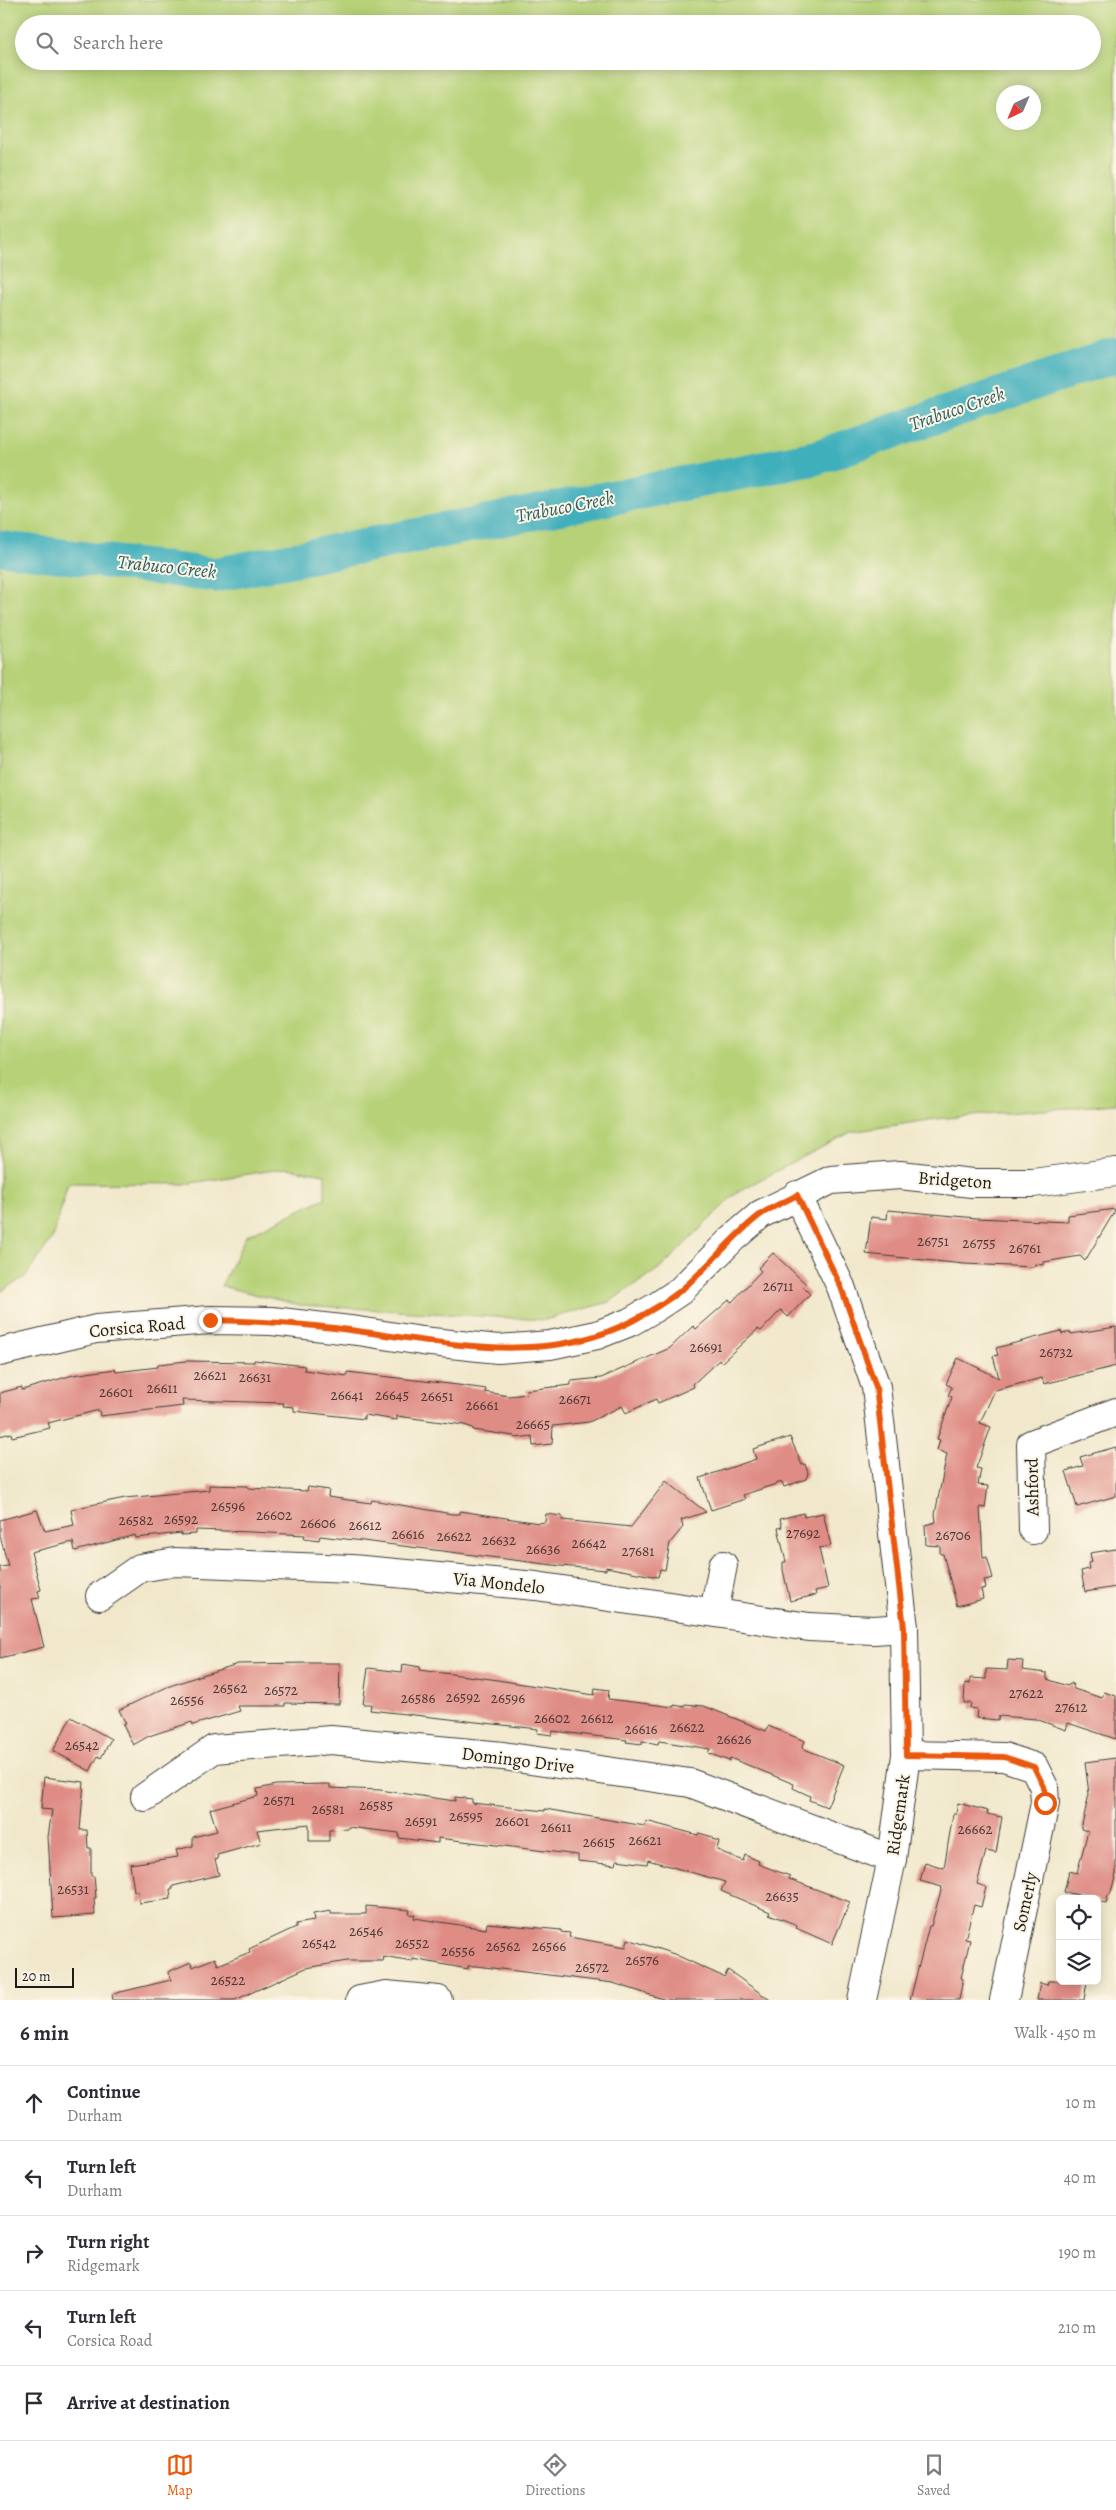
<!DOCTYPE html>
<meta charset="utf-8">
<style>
body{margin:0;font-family:Alegreya,serif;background:#f2f2f3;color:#2b2b33}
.controls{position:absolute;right:15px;bottom:15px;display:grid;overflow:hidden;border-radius:8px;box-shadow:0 2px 12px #0003}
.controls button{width:45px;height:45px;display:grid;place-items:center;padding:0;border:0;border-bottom:1px solid #e1e1e2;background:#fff;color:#2b2b33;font:25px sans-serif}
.compass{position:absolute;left:996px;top:85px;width:45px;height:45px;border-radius:50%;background:#fff;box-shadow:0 2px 12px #0003;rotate:224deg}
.scale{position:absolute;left:15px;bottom:12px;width:59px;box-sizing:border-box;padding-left:5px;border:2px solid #1c1c1c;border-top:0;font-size:14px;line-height:18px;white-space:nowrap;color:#1c1c1c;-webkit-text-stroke:4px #fcf5e5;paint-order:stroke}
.stop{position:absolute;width:15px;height:15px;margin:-11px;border:4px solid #ea580c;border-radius:50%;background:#fff}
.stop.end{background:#ea580c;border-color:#fff;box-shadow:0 1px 5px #0008}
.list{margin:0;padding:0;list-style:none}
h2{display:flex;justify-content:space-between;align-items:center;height:65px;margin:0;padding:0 20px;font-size:21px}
h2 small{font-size:16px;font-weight:400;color:#7c7c81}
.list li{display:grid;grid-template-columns:32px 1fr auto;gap:15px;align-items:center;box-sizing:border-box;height:75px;padding:0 20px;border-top:1px solid #e1e1e2}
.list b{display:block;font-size:19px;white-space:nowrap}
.list p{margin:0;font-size:16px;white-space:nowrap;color:#7c7c81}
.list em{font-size:16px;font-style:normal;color:#7c7c81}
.icon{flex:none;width:28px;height:28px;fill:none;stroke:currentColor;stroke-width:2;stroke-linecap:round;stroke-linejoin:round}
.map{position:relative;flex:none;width:1116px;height:2000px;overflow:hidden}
.search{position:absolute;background:#fff;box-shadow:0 2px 12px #0003;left:15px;right:15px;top:15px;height:55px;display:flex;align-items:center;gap:12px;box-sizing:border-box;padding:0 18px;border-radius:28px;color:#7c7c81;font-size:19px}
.sheet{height:440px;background:#fff}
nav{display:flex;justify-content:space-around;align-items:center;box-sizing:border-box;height:70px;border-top:1px solid #e1e1e2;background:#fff;font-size:14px;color:#7c7c81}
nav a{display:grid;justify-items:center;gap:2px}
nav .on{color:#ea580c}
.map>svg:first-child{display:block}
</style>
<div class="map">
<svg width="1116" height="2000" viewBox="0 0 1116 2000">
<rect width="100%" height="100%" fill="#fcf5e5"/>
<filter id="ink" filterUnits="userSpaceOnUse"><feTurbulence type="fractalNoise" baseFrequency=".02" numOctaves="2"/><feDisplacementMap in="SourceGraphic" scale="10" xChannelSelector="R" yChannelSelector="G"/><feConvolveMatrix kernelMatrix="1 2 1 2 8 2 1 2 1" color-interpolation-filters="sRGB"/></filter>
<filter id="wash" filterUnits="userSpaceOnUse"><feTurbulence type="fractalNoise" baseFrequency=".0096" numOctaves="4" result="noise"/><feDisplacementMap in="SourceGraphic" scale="20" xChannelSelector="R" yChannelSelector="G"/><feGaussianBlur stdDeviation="1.12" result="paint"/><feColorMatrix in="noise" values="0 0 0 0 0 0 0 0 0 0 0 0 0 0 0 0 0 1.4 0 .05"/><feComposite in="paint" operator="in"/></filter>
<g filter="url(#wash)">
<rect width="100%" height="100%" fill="#f1e8cc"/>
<!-- green -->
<path fill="#b6d177" stroke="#69764a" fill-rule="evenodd" d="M0,0H1116V1104L935,1119L851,1132L737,1192L663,1266L609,1302L545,1320L299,1305L221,1286L246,1236L325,1198V1174L287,1168L185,1184L68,1183L53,1237L25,1277L0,1292ZM24,24H1092V61H24ZM1004,92H1034V122H1004Z"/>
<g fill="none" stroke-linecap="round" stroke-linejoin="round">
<!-- river -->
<path stroke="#40afbc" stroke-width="35" d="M0,548L214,575L815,458L1116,355"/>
</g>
<g id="blocks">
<!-- building -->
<g fill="#df8c85">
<path d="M1116,1209L1085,1261L1080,1256L1044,1262V1265L1035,1264L1034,1267L964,1264L866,1254L871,1217L887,1219L888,1210L977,1218L1068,1222V1215Z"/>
<path d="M773,1253L806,1284L803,1287L810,1294L788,1317L781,1310L761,1331L758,1329L721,1363L719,1360L693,1384L694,1387L658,1403L656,1399L626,1413L622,1406L589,1422L553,1426L552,1444L533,1446L532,1436L515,1438L514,1436L473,1430V1428L464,1425L397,1416V1420L364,1415V1419L294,1411V1407L283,1406L284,1403L182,1400L183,1406L100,1416L99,1410L48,1423L50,1428L12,1437L11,1433L0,1436V1393L22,1387V1390L73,1375L115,1369L116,1372L158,1367V1364L187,1361L254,1362V1360L305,1366L304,1370L347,1376V1372L458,1385L486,1389L485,1392L509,1396L527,1394L526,1390L571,1385V1381L601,1378L670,1348L693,1326L696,1329L729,1300L732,1302L761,1271L758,1268Z"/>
<path d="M1116,1327V1366L1044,1384L1042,1378L995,1390L980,1423L991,1427L976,1468L981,1469L978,1485L988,1486L985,1508L980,1507L983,1558L987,1557L993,1578L984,1580L986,1588L981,1589L983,1599L957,1606L943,1554H940V1546L926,1545L925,1525L936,1522L935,1514L947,1454L937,1450L940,1440L937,1439L952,1397L948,1395L952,1387L946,1384L958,1358L999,1378L993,1356L998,1355L996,1348L1061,1331L1062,1334L1071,1332V1334Z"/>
<path d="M790,1437L802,1465L805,1464L808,1473L806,1479L784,1487L782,1482L743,1495L745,1499L711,1510L700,1478L756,1459L753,1449Z"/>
<path d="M1116,1447V1496L1077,1507L1066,1471L1083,1466L1080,1457Z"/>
<path d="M666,1481L706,1512L681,1520L683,1527L670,1543L665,1570L660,1569L658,1577L606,1567V1570L561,1566L363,1541L320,1536L319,1540L304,1538L305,1535L252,1532L196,1530V1534L181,1535V1533L136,1538L135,1535L75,1551L73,1542L31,1552L41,1590L38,1591L40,1598L32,1599L44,1647L0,1658V1567L8,1566L0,1536V1520L37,1510L45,1531L74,1525L71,1510L86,1506L125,1498L209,1490V1485L248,1486V1488L307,1491L308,1487L329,1490L328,1497L363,1502L371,1503L372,1500L452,1514H460V1511L539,1523L545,1522L546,1514L562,1516V1520L631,1527Z"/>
<path d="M803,1513L804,1517L823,1513L831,1546L819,1548L828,1588L815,1591L816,1595L790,1601L783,1570V1562H786L778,1528L782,1527L780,1519Z"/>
<path d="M1116,1549V1587L1085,1592L1081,1571L1089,1569L1088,1563L1092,1562L1090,1553Z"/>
<path d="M1008,1660L1023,1661L1022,1670L1047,1673V1679L1067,1686L1072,1683L1074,1689L1102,1698L1104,1692L1116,1696V1739L1068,1723L1066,1730L1036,1719L999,1716L998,1720L976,1718L977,1709L970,1708L971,1703H964L965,1683L970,1684V1678L986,1679V1669L1007,1670Z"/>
<path d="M310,1663H340L339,1704L285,1703V1706H238L240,1711L193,1725L192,1722L149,1736L133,1745L123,1725L126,1724L119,1710L167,1687L205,1674L238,1664Z"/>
<path d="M403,1664L420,1667L419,1670L491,1679L594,1695L595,1688L609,1690L608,1699L674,1707V1705L685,1707V1704L704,1706L766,1731L768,1726L805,1741L802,1748L844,1765L827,1807L809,1800L810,1796L793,1788L794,1784L745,1764L730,1758L729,1761L708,1753L710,1749L659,1741L658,1744L642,1741V1744L626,1742L627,1740L553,1731L552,1735L537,1733L538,1729L370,1710L371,1704H363L368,1668L402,1672Z"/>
<path d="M71,1717L111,1739L101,1758L98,1756L90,1771L53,1751Z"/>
<path d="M1116,1758V1874L1110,1895H1108L1106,1903L1097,1901V1899L1064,1892L1069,1871L1077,1873L1088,1831L1081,1829L1089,1794L1085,1762Z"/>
<path d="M44,1777L84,1782L80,1830H87L88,1848H91V1876H94L96,1898H94L95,1915L53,1918L48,1837L52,1810L41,1809Z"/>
<path d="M330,1784V1788L380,1790L455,1801V1797L472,1799V1803L545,1811V1809L645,1826L646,1821L698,1835L699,1833L713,1837L712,1839L719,1841L717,1850L743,1861L745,1855L759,1861L758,1864L790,1876L789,1879L850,1902L832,1944L796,1928L797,1925L769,1914L770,1912L721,1891L725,1882L648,1860L647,1864L617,1860L616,1865L578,1861V1855L438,1838V1843L399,1838V1833L348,1827V1829L329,1830V1841H309V1824L257,1830L261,1843L217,1855L218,1859L215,1860L219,1875L173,1886V1889H170L171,1899L139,1903L138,1891H134L130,1864L178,1857L176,1850L193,1846V1837L217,1831L210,1809L258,1796L257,1789L276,1785Z"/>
<path d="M958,1803L988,1811L987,1814L1002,1817L996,1853L986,1851L977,1884L986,1887L981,1907L974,1905L965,1939L970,1940L961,1978L963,1979L959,2000H910L929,1926H931L942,1887L920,1881L925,1862L944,1868L953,1814H956Z"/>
<path d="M366,1906L410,1910L409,1914L415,1915L414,1918L486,1929L487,1923L561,1930V1932L570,1933L569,1937L626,1947L628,1939L674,1954L724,1977L728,1970L770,2000H666L613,1983L476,1966H468V1969L413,1959V1962L383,1957L384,1961H347L306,1968L235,2000H113L112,1994L171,1980L168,1972L191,1962L193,1967L215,1958L218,1965L250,1952L249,1949L296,1927V1924L314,1921L313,1914L331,1911V1914H366Z"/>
<path d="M1048,1981H1087L1084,2000H1037L1040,1983L1047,1985Z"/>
</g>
</g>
</g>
<g filter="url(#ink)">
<use href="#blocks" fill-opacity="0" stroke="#3c3b36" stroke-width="1"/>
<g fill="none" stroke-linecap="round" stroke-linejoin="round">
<defs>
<g id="minor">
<path d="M797,1195L841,1287L876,1387L904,1628L906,1755L892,1859L862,2000"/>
<path d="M0,1352L96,1329L210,1320L272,1321L358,1331L422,1341L498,1349L550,1345L597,1335L630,1322L656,1307L680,1291L732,1239L761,1214L831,1180L900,1175L972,1183H1033L1116,1172"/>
<path d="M1033,1530L1031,1444L1116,1412"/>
<path d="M100,1596L140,1568L175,1562L352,1569L536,1586L809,1627L874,1630L904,1628"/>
<path d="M714,1612L723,1565"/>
<path d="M906,1755L1004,1757L1034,1767L1044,1787L1045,1803L1004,2000"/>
<path d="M145,1797L214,1749L331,1740L503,1756L690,1783L892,1859"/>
<path d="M360,2000L386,1995L438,2000"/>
</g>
</defs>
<!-- minor casing -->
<use href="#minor" stroke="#3c3b36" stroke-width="30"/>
<!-- minor -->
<use href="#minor" stroke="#fff" stroke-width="28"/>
</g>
</g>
<g fill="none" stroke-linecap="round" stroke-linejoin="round" filter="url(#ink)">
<!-- route -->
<path stroke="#ea580c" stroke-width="6" d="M210,1320C259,1321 308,1324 357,1331C448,1343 546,1366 632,1321C649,1312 666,1302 680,1291C709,1267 731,1237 760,1215C771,1207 785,1202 797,1195L841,1287L876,1387L904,1628L906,1755L1004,1757L1034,1767L1044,1787L1045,1803"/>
</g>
<g text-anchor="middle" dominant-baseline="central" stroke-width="4" stroke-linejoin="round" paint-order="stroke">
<!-- number labels -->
<g font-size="15" fill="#4d3836">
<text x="933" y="1241">26751</text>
<text x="979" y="1243">26755</text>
<text x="1025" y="1248">26761</text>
<text x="778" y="1286">26711</text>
<text x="706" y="1347">26691</text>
<text x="1056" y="1352">26732</text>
<text x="210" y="1375">26621</text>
<text x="255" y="1377">26631</text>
<text x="162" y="1388">26611</text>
<text x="116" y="1392">26601</text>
<text x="347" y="1395">26641</text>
<text x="392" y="1395">26645</text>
<text x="437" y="1396">26651</text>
<text x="575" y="1399">26671</text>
<text x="482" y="1405">26661</text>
<text x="533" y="1424">26665</text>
<text x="228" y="1506">26596</text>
<text x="274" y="1515">26602</text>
<text x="181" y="1519">26592</text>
<text x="136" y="1520">26582</text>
<text x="318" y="1523">26606</text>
<text x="365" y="1525">26612</text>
<text x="803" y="1533">27692</text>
<text x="408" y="1534">26616</text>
<text x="953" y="1535">26706</text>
<text x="454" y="1536">26622</text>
<text x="499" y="1540">26632</text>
<text x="589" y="1543">26642</text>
<text x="543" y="1549">26636</text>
<text x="638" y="1551">27681</text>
<text x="230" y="1688">26562</text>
<text x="281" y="1690">26572</text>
<text x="1026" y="1693">27622</text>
<text x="463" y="1697">26592</text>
<text x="418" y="1698">26586</text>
<text x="508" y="1698">26596</text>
<text x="187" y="1700">26556</text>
<text x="1071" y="1707">27612</text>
<text x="552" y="1718">26602</text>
<text x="597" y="1718">26612</text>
<text x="687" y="1727">26622</text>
<text x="641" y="1729">26616</text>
<text x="734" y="1739">26626</text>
<text x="82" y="1745">26542</text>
<text x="279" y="1800">26571</text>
<text x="376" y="1805">26585</text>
<text x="328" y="1809">26581</text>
<text x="466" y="1816">26595</text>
<text x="421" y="1821">26591</text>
<text x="512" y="1821">26601</text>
<text x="556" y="1827">26611</text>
<text x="975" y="1829">26662</text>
<text x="645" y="1840">26621</text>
<text x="599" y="1842">26615</text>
<text x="73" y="1889">26531</text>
<text x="782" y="1896">26635</text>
<text x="366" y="1931">26546</text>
<text x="319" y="1943">26542</text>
<text x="412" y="1943">26552</text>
<text x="503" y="1946">26562</text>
<text x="549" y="1946">26566</text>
<text x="458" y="1951">26556</text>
<text x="642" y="1960">26576</text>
<text x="592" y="1967">26572</text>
<text x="228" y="1980">26522</text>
</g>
<!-- street labels -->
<g font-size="18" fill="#1c1c1c" stroke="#fcf5e5">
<text transform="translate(955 1180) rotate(4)">Bridgeton</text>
<text transform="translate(137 1327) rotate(-5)">Corsica Road</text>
<text transform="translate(1032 1487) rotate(-91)">Ashford</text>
<text transform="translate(499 1583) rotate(6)">Via Mondelo</text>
<text transform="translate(518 1760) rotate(7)">Domingo Drive</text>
<text transform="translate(898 1815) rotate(-82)">Ridgemark</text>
<text transform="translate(1025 1902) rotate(-78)">Somerly</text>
</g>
<!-- water labels -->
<g font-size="19" font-style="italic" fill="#2c5e64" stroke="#fcf5e5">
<text transform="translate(957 409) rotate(-19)">Trabuco Creek</text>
<text transform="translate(565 507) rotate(-11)">Trabuco Creek</text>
<text transform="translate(167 567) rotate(6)">Trabuco Creek</text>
</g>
</g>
</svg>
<div class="controls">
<button><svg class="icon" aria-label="locate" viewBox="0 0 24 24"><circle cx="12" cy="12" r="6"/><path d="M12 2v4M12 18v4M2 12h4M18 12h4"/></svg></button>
<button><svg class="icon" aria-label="layers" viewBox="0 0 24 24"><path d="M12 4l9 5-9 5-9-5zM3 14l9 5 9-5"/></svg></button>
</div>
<svg class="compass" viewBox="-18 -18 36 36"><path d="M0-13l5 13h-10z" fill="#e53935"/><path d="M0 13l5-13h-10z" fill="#7c7c81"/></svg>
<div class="scale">20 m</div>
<div class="stop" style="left:1045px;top:1803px"></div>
<div class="stop end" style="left:210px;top:1320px"></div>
<div class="search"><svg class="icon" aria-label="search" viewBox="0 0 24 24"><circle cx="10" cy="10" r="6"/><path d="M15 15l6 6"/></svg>Search here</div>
</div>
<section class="sheet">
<h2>6 min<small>Walk · 450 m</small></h2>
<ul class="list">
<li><svg class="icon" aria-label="ahead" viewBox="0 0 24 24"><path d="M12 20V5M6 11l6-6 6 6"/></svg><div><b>Continue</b><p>Durham</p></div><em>10 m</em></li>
<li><svg class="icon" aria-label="left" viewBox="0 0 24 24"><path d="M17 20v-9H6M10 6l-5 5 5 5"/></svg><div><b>Turn left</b><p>Durham</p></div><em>40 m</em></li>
<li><svg class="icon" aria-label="right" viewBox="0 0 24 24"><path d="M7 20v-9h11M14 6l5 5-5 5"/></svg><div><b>Turn right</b><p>Ridgemark</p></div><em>190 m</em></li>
<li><svg class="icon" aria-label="left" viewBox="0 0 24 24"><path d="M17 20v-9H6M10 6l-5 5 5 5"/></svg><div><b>Turn left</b><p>Corsica Road</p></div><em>210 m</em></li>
<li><svg class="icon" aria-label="arrive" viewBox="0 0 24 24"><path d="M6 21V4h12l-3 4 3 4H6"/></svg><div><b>Arrive at destination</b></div></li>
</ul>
</section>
<nav>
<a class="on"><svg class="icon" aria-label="map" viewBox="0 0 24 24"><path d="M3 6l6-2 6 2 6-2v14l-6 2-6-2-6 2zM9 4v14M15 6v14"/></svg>Map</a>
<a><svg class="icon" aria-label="directions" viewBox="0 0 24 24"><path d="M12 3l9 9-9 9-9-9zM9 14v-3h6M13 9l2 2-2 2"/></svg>Directions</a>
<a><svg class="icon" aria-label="saved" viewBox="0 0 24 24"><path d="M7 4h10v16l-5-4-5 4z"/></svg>Saved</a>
</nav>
